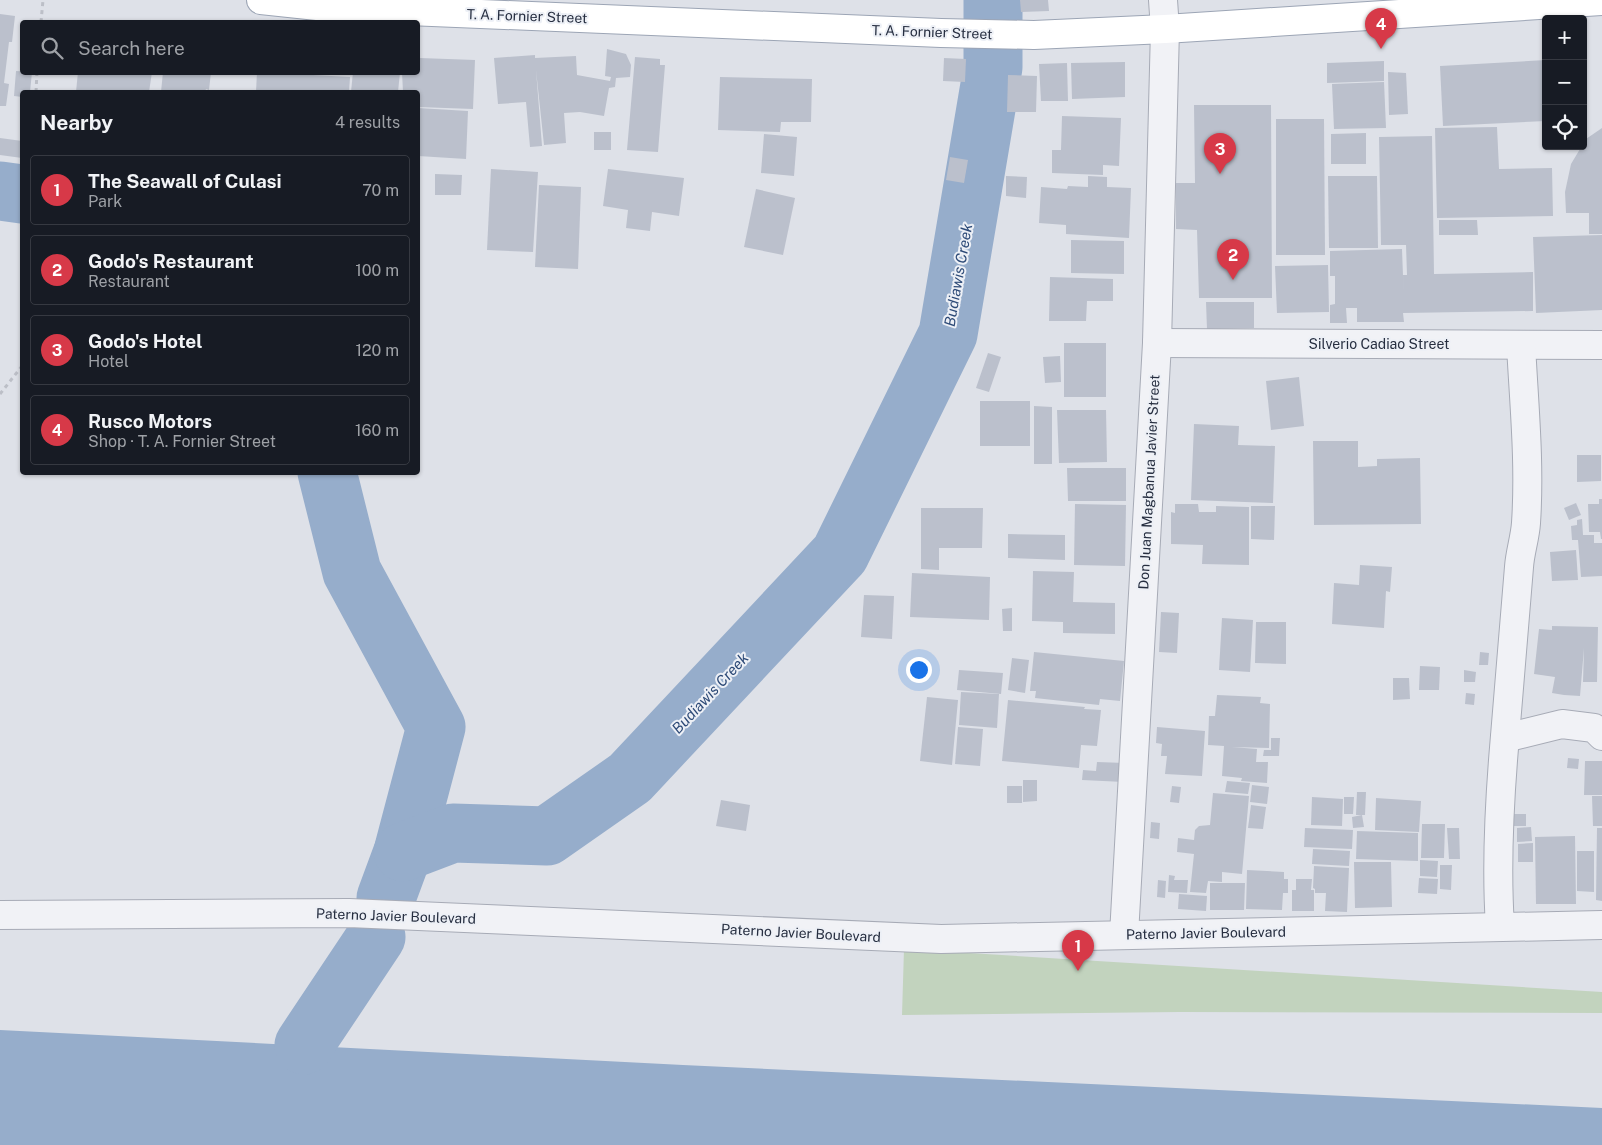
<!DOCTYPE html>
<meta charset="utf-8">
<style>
body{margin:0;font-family:"Public Sans",sans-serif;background:#20242c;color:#f1f3f6}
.controls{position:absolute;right:15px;top:15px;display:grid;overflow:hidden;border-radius:5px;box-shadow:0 1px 4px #0004}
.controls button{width:45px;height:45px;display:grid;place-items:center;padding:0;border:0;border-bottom:1px solid #363941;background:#171b24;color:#f1f3f6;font:25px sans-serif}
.you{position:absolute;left:918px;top:669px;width:18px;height:18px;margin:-12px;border:4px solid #fff;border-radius:50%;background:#1a73e8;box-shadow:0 0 0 8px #1a73e833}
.badge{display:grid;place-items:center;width:32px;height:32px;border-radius:50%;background:#d73948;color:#fff;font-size:16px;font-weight:700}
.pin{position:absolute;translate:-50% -41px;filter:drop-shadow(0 1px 2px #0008)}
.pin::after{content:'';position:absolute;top:26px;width:18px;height:15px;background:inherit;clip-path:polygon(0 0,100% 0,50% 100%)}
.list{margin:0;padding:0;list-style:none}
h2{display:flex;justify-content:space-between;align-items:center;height:65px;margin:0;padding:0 20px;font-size:21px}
h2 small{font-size:16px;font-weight:400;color:#9ea1a6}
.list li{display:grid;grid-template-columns:32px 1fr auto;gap:15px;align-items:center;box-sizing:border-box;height:70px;margin:0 10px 10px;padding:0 10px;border:1px solid #363941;border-radius:5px}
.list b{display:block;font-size:19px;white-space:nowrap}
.list p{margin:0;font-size:16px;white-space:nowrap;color:#9ea1a6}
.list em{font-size:16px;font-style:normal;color:#9ea1a6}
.icon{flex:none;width:28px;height:28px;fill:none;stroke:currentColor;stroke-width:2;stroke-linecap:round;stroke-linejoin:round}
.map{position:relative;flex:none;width:1602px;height:1145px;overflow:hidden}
.search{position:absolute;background:#171b24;box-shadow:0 1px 4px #0004;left:20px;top:20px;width:400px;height:55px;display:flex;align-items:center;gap:12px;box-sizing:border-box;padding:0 18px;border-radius:5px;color:#9ea1a6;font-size:19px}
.panel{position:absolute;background:#171b24;box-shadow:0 1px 4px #0004;left:20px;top:90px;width:400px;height:385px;border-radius:5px}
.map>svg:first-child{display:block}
</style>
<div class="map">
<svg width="1602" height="1145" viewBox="0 0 1602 1145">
<rect width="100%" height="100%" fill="#dee1e8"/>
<!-- green -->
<path fill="#c2d3be" d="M904,949L1602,992V1013L1180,1012L902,1015Z"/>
<!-- water -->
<path fill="#96adcb" d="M0,1030L683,1065L1602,1108V1145H0Z"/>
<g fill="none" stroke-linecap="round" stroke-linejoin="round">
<!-- river -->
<g stroke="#96adcb" stroke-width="59">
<path d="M0,191L22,194"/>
<path d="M327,472L352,572L436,727L403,852L386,898"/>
<path d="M403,852L453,833L547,836L630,778L840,554L948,334L993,67V0"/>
<path d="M304,1045L376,937"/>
</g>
</g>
<!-- building -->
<g fill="#bbc0cc">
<path d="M1020,0H1048L1049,11L1021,12Z"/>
<path d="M0,14L15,16L12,42H9L4,83L9,84L6,106H0Z"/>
<path d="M418,46H420V58L475,60L473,109L418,107V92H403L402,72H418Z"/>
<path d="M607,49L626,54L631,65L630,77L616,78L615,87L609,88L604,116L580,112L564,113L566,143L544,145L536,70L542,146L530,147L526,102L498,104L494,58L535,55V58L576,56L577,75L610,81L611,77L605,76Z"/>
<path d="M635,57L660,59V65H665L658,152L627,150Z"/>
<path d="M944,58L966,59L965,82L943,81Z"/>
<path d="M1546,60V121L1443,126L1440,66Z"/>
<path d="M1384,61V81L1327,83V63Z"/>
<path d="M1125,62V97L1072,99L1071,63Z"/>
<path d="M1067,63L1068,101H1041L1039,64Z"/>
<path d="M16,71L32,72L30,92H22V97L14,96Z"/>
<path d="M78,72H152L149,92H76Z"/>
<path d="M163,72H211L209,90L206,89L205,92H161Z"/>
<path d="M257,72L350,77L349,92H256Z"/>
<path d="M353,72H400L398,92H351Z"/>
<path d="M1388,72L1406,73L1408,114L1389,115Z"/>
<path d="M1008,75L1037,76L1036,112H1007Z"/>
<path d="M720,77L812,79L811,122H781L780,132L718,130Z"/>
<path d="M1384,82L1386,128L1334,129L1332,84Z"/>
<path d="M1194,105H1271L1272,298H1199L1197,230L1176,229V183H1195Z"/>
<path d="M418,108L468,111L466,159L418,156Z"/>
<path d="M1062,116L1121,118L1119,166L1103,165V175L1052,173V150H1061Z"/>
<path d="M1276,119H1324L1325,255H1276Z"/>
<path d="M1497,127L1499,169L1552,168L1553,216L1437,218L1435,128Z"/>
<path d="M1602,128V234H1589V213H1566L1565,192L1571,164L1586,139Z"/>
<rect x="594" y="132" width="17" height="18"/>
<path d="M1366,133V164H1331V134Z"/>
<path d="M764,134L797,137L794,176L761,173Z"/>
<path d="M1432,136L1434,274L1533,272V311L1403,313L1404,322H1357V308H1346L1347,323H1330V305L1335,304V276H1330V251L1402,249L1404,303L1403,275H1407L1406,245H1381L1379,137Z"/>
<path d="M0,138L22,141V158L0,155Z"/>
<path d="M950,157L968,160L964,183L946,180Z"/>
<path d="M491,169L538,172L533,252L487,250Z"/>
<path d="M608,169L684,178L679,216L652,212L650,231L626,228L628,210L603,206Z"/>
<path d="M435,174L462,175L461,195H435Z"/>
<path d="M1006,176L1027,177L1026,198L1006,196Z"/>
<path d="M1088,176L1107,177V187L1131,188L1129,238L1066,234V225L1039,223L1041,187L1067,189L1068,186L1088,187Z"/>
<path d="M1328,176H1377L1378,248H1329Z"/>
<path d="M539,185L581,187L578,269L535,267Z"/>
<path d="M756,189L795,198L783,255L744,247Z"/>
<path d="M1439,220H1477L1478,235H1439Z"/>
<path d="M1602,235V310L1536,313L1533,237Z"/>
<path d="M1071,240L1124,241V274L1071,273Z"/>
<path d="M1328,265L1329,312L1277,313L1275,266Z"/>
<path d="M1050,277L1113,279V301H1087L1086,321H1049Z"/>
<path d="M1206,302H1254V328L1207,329Z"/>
<rect x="1064" y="343" width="42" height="54"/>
<path d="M988,353L1001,357L989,392L976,388Z"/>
<path d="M1060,356L1061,382L1045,383L1043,357Z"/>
<path d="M1299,377L1304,426L1271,430L1266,381Z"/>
<rect x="980" y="401" width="50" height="45"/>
<path d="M1034,406L1052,407V464H1034Z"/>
<path d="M1057,410H1106L1107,462L1059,463Z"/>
<path d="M1194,424L1239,426L1238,445L1275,446L1273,503L1191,500Z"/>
<path d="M1313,441H1358V467L1377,466V459L1420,458L1421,524L1314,525Z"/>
<path d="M1577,455H1601V481L1577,482Z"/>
<path d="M1067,468H1126V501H1068Z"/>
<path d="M1599,499H1602V539H1601L1600,532H1589L1588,504H1599Z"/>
<path d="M1576,503L1581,515L1569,520L1564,508Z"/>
<path d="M1075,504L1126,505L1125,566L1074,565Z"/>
<path d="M1175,504H1198L1199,512H1216V506L1249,507V565L1202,564L1203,545L1171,544V512L1175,513Z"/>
<path d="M1251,506H1275L1274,540L1251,539Z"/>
<path d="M921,508H983L982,548H939V570L921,569Z"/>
<path d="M1582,519L1583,535H1594V543H1602V576L1581,577L1578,540H1572L1571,526L1577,525V520Z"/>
<path d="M1008,534L1065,535V560L1008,558Z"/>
<path d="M1576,550L1578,580L1552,581L1550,552Z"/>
<path d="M1360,565L1392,567L1390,592L1386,591L1384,628L1332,624L1334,583L1359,585Z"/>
<path d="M1033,571L1074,572L1073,602L1115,603V634L1063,633V622L1032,621Z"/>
<path d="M912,573L990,577L989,620L910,617Z"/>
<path d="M864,595L894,596L892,639L861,637Z"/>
<path d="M1012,608V631H1003L1002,609Z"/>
<path d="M1161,612L1179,613L1177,653L1159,652Z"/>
<path d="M1222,618L1253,620L1250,672L1219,670Z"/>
<path d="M1256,622H1286V664L1255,663Z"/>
<path d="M1552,626L1598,627L1597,682H1583L1584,648L1580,696L1564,695L1552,693L1555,677L1534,674L1539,629L1552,630Z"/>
<path d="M1034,652L1124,661L1120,701L1100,699L1099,705L1035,698L1036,691H1030Z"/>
<path d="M1480,652L1489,653L1488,665H1479Z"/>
<path d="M1012,658L1029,660L1025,693L1008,690Z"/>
<path d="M1420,666L1440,667L1439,690H1419Z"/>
<path d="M959,670L1003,673L1001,694L957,690Z"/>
<path d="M1464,670L1476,672L1475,682H1464Z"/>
<path d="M1393,678H1409L1410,699L1393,700Z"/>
<path d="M961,692L999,694L997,728L959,725Z"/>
<path d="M1466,693L1475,694L1474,705L1465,704Z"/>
<path d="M1217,695L1261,697L1260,703L1270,704L1269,748L1232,747L1257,749L1256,762H1268L1267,783L1241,781L1242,778L1222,776L1224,746L1208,745L1209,716H1215Z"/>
<path d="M927,697L958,700L952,765L920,761Z"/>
<path d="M1008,700L1085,707L1084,709L1101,710L1097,746L1081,745L1079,768L1002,761Z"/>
<path d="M958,727L983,729L980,766L955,764Z"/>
<path d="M1157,727L1205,731L1202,776L1165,774L1167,756H1161L1162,744L1156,743Z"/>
<path d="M1271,738H1280L1279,756H1263L1264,750H1271Z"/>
<path d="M1568,758L1579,759L1578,769L1567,768Z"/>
<path d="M1585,761H1602V795H1584Z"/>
<path d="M1097,762L1125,763L1124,782L1082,780L1083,770L1096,771Z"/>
<path d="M1023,780H1037V801L1023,802Z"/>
<path d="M1227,781L1250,783L1248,794L1225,792Z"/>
<path d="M1252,785L1269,787L1267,804L1250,802Z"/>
<rect x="1007" y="786" width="15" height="17"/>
<path d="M1172,786L1181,787L1179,803L1170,802Z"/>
<path d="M1357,792H1366L1365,815H1356Z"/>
<path d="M1213,793L1249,796L1242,874L1222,872V882L1208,881L1206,893L1190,892L1194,854L1177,852L1178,838L1194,840L1195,830L1199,826L1210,825Z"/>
<path d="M1592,796H1602V826H1593Z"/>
<path d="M1312,797L1343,799L1342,826L1311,825Z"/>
<path d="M1344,797H1354L1353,814H1344Z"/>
<path d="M1376,798L1421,801L1419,832L1375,830Z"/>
<path d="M721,800L750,805L746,831L716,826Z"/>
<path d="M1251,805L1266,807L1263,829L1248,828Z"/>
<path d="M1510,814H1526V826H1511Z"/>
<path d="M1362,815L1364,827L1353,828L1352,817Z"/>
<path d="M1151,822L1160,823L1159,839L1150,838Z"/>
<path d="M1422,824H1445L1444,858H1421Z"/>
<path d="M1531,827L1532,841L1517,842V828Z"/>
<path d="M1305,828L1353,830L1352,849L1304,847Z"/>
<path d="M1447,828H1459L1460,859H1449Z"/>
<path d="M1597,828H1602V901L1596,900Z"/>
<path d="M1357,831L1418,833V861L1356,859Z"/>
<path d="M1575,836L1576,904H1536L1535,837Z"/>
<path d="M1533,843V862H1518V844Z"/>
<path d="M1313,849L1350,851L1349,866L1312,864Z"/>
<path d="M1577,851H1594V892L1577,891Z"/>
<path d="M1420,860L1438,861L1437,877L1420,876Z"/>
<path d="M1354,862H1391L1392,907L1355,908Z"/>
<path d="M1440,865H1452L1451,890L1440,889Z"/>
<path d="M1314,866L1349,868L1347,912L1325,911L1326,893H1315V889L1313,888Z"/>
<path d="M1247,870L1284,872V879H1288V893H1283L1282,910L1246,909Z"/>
<path d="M1169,875L1175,876L1174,880H1188L1187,893L1168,892Z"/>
<path d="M1419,878L1438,879L1437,894L1418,893Z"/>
<path d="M1296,879H1312L1311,890H1314V911H1292V890H1296Z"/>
<path d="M1158,880L1166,881L1165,898L1157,897Z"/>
<path d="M1210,883H1245L1244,910H1210Z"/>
<path d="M1179,894L1207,896L1206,911L1178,909Z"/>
</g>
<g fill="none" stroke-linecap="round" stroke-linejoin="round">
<defs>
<g id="street">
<path d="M1157,343L1602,345"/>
<path d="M1505,738L1562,724L1594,728L1602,736"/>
<path d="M0,915L349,913L941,939L1602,925"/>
<path d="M1500,926C1496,867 1499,808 1504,748C1509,688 1514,628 1519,567C1520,552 1525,538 1526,523C1530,463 1524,404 1521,345"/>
<path d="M1124,935L1157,343L1165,29L1163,0"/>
</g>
<path id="primary" d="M261,0L336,8L941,33L1034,35L1165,29L1602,1"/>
</defs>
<!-- street casing -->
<use href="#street" stroke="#a7abb6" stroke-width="30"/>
<!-- primary casing -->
<use href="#primary" stroke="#9ca5b5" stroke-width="30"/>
<!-- path -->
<g stroke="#bcbfc7" stroke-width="3" stroke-dasharray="4 4" stroke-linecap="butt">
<path d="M41,22L43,0"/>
<path d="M36,92L37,72"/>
<path d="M0,394L22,366"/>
</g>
<!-- street -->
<use href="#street" stroke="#f1f2f6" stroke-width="28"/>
<!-- primary -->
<use href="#primary" stroke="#fff" stroke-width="28"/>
</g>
<g text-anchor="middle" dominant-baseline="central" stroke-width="4" stroke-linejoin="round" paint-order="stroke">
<!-- street labels -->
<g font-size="14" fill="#262e40" stroke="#edf0f6">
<text transform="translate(527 16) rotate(2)">T. A. Fornier Street</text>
<text transform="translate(932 32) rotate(2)">T. A. Fornier Street</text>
<text x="1379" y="344">Silverio Cadiao Street</text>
<text transform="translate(1149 482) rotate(-87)">Don Juan Magbanua Javier Street</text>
<text transform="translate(396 916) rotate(2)">Paterno Javier Boulevard</text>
<text transform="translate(801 933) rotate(3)">Paterno Javier Boulevard</text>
<text transform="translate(1206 933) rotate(-1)">Paterno Javier Boulevard</text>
</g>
<!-- water labels -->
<g font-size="15" font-style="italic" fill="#2d4a77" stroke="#edf0f6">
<text transform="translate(958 275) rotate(-80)">Budiawis Creek</text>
<text transform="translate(710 693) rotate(-47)">Budiawis Creek</text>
</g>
</g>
</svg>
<div class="controls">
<button>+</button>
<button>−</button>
<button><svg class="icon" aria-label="locate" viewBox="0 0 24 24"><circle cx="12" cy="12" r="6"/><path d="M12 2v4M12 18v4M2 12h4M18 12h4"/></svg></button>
</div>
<div class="you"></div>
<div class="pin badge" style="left:1078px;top:971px">1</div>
<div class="pin badge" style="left:1233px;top:280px">2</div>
<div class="pin badge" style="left:1220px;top:174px">3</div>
<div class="pin badge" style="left:1381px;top:49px">4</div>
<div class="search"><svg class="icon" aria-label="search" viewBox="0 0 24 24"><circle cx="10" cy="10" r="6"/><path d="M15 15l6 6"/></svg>Search here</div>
<section class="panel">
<h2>Nearby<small>4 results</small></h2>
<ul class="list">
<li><span class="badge">1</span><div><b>The Seawall of Culasi</b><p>Park</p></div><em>70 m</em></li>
<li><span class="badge">2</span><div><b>Godo's Restaurant</b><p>Restaurant</p></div><em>100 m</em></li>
<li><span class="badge">3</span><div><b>Godo's Hotel</b><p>Hotel</p></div><em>120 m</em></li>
<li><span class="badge">4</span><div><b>Rusco Motors</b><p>Shop · T. A. Fornier Street</p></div><em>160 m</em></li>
</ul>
</section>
</div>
